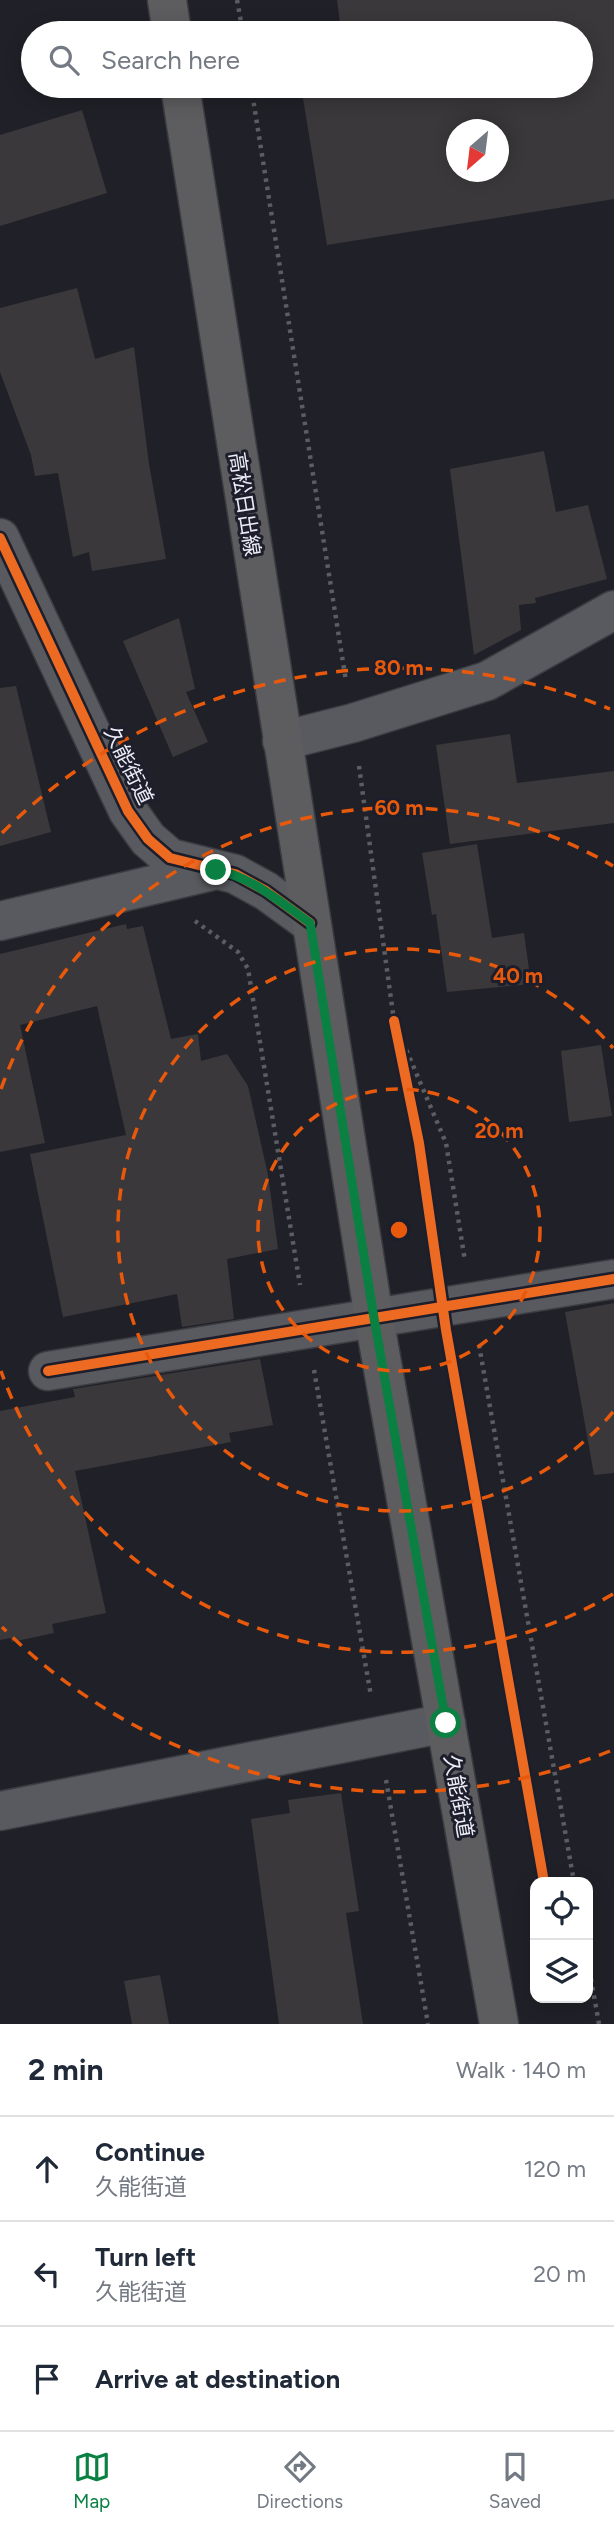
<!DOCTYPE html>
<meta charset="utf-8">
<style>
body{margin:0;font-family:Figtree,"Noto Sans JP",sans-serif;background:#f2f2f3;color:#1f2937}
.controls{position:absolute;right:21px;bottom:21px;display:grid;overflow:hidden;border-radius:14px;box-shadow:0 4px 18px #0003}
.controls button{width:63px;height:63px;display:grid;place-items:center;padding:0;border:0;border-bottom:2px solid #e0e1e3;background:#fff;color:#1f2937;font:35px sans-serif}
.compass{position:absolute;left:446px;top:119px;width:63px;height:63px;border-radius:50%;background:#fff;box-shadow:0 4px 18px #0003;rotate:208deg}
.stop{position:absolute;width:21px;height:21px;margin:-16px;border:5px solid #0b8043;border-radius:50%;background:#fff}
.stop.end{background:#0b8043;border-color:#fff;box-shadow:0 2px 7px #0008}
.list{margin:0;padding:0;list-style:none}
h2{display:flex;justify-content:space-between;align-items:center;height:91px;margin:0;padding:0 28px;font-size:30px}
h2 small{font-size:23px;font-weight:400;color:#747a83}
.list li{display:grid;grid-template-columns:46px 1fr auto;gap:21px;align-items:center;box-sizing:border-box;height:105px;padding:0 28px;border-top:2px solid #e0e1e3}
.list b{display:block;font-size:26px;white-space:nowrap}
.list p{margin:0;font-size:23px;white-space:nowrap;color:#747a83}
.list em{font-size:23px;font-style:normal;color:#747a83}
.icon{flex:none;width:38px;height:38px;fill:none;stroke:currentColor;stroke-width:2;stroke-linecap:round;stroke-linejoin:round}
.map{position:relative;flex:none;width:614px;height:2024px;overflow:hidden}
.search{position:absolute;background:#fff;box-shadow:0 4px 18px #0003;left:21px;right:21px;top:21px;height:77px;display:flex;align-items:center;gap:18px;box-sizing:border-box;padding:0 24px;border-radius:38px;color:#747a83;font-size:26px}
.sheet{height:406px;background:#fff}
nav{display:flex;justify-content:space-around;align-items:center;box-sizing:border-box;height:98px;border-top:2px solid #e0e1e3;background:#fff;font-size:19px;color:#747a83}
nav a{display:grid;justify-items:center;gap:4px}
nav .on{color:#0b8043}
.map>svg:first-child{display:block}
</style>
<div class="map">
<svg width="614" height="2024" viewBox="0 0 614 2024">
<rect width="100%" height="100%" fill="#202128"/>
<!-- building -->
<g fill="#3a383a" fill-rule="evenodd">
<path d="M337,0H614V199L327,245L301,86H581V33H334L341,31ZM457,130H499V172H457Z"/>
<path d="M82,110L107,193L0,226V135Z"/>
<path d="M77,288L95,359L134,347L149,464L166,559L92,571L89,552L73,557L58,473L35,476L31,455L0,372V308Z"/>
<path d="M544,451L556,512L588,505L607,579L535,598L536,603L519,605L521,630L474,655L450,469Z"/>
<path d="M179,618L195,689L186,692L208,742L173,757L123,641Z"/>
<path d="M16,686L51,832L0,846V688Z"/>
<path d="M510,734L517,783L614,771V823L450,844L436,745Z"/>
<path d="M477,844L492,938L524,933L531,984L447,992L436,914L432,915L422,853Z"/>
<path d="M126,924L127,929L143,926L171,1039L198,1034L201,1061L227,1054L248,1086L268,1175L278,1249L227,1259L234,1319L182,1327L177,1294L63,1317L30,1154L126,1135L97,1006L20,1025L45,1143L0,1152V954Z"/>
<path d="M601,1045L612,1116L569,1122L561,1051Z"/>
<path d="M614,1303V1473L594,1475L565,1312Z"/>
<path d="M260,1359L273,1425L229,1433L231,1442L75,1471L106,1613L52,1624L54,1633L12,1642L11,1638L0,1640V1411L75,1397L73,1389Z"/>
<path d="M341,1793L359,1911L346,1913L363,2024H279L251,1819L290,1813L288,1800Z"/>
<path d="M160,1975L169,2024H132L124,1981Z"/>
</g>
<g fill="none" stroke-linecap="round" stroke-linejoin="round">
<defs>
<g id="street">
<path d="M0,538L128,811L148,839L170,858L235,874L266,891L310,923"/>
<path d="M282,741L353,723L487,681L614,610"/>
<path d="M0,921L212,871"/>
<path d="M48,1371L614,1279"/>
<path d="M0,1811L446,1723"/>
</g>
<g id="secondary">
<path d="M167,0L172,33"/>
<path d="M180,86L374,1318L499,2024"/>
</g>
</defs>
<!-- street casing -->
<use href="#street" stroke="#3b3c42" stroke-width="41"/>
<!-- secondary casing -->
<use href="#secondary" stroke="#3b3c42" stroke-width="41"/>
<!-- path -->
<g stroke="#5c5d63" stroke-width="4.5" stroke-dasharray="3.5 5" stroke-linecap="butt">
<path d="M237,0L243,33"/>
<path d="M251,86L346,681"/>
<path d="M359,766L394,1021L446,1143L465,1261"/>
<path d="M195,921L238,952L248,969L300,1285"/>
<path d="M479,1345L574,1882"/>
<path d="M314,1370L371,1696"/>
<path d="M386,1780L428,2024"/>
<path d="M588,1962L599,2024"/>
</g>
<!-- street -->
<use href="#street" stroke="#595a5f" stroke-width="38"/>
<!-- secondary -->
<use href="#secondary" stroke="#5d5d5f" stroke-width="38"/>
<defs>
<g id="cycleway">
<path d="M0,538L128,811L148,839L170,858L235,874L266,891L310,923"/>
<path d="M394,1021L419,1143L446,1330L544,1882"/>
<path d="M48,1371L614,1279"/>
</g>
</defs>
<!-- cycleway casing -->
<use href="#cycleway" stroke="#1d1e2b" stroke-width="15"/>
<!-- cycleway -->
<use href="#cycleway" stroke="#ed6a23" stroke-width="10"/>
</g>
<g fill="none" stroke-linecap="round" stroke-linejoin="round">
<!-- route -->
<path stroke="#0b8043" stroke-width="9" d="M216,870C252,877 280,902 310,923L374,1318L446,1723"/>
</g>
<!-- distance rings -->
<g fill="none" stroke="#e8590c" stroke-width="3.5" stroke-dasharray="12 9">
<circle cx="399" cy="1230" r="141"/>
<path d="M613 1412A281 281 0 1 1 613 1048"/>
<path d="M613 1594A422 422 0 0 1 1 1371M1 1089A422 422 0 0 1 613 866"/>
<path d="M610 1751A562 562 0 0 1 2 1627M2 833A562 562 0 0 1 610 709"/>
</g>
<g text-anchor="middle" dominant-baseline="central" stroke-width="6" stroke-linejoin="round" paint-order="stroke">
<!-- street labels -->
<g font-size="21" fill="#ebecf6" stroke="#1d1e2b">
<text transform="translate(245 504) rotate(81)">高松日出線</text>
<text transform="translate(129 765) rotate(64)">久能街道</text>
<text transform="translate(459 1796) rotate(80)">久能街道</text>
</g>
</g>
<circle cx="399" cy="1230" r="10" fill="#e8590c" stroke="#1d1e2b" stroke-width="3.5"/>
<g font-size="21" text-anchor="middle" font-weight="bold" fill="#e8590c" stroke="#1d1e2b" stroke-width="6" stroke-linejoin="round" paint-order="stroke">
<text x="399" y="675">80 m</text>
<text x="399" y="815">60 m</text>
<text x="518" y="983">40 m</text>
<text x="499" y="1138">20 m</text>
</g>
</svg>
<div class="controls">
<button><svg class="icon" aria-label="locate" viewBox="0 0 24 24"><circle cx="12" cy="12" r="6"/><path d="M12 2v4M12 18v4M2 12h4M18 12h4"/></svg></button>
<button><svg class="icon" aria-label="layers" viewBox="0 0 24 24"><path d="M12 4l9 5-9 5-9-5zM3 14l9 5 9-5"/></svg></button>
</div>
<svg class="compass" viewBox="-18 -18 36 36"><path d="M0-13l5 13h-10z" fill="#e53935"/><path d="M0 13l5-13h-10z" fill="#747a83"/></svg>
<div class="stop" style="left:446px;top:1723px"></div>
<div class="stop end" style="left:216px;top:870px"></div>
<div class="search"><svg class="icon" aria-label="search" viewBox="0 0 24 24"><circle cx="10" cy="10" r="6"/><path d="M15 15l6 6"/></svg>Search here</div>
</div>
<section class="sheet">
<h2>2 min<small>Walk · 140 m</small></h2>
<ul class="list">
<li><svg class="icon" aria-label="ahead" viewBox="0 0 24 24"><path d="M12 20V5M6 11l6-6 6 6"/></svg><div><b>Continue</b><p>久能街道</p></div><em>120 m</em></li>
<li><svg class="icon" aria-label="left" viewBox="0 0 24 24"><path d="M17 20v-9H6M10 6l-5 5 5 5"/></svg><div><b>Turn left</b><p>久能街道</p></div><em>20 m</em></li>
<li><svg class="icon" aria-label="arrive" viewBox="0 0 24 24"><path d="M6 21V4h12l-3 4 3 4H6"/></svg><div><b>Arrive at destination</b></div></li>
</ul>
</section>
<nav>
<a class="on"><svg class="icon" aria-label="map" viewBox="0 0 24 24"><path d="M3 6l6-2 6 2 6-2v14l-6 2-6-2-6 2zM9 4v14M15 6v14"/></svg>Map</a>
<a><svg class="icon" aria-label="directions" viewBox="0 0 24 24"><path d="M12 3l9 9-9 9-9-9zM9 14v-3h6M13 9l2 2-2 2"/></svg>Directions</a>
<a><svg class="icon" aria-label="saved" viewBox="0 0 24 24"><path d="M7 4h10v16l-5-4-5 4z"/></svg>Saved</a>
</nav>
